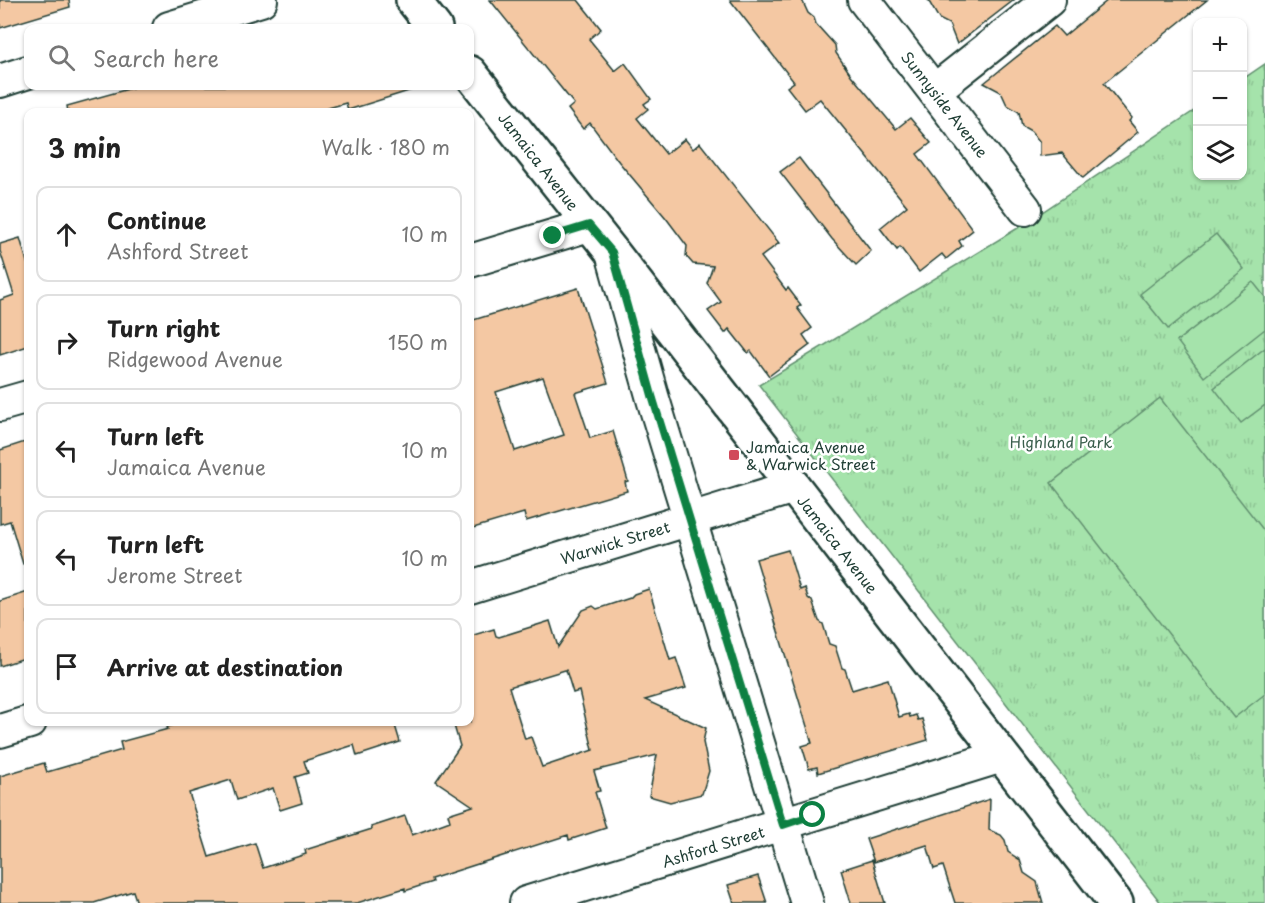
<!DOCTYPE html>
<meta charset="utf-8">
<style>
body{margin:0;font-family:"Playpen Sans",sans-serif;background:#f6f6f6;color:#222}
.controls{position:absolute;right:18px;top:18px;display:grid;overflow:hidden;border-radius:12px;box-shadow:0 2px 4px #0004}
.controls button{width:54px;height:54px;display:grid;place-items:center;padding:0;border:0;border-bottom:2px solid #e0e0e0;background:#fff;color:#222;font:30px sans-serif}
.stop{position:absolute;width:18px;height:18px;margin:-14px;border:4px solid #0b8043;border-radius:50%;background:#fff}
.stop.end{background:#0b8043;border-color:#fff;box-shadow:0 2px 6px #0008}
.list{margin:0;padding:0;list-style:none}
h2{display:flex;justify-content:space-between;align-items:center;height:78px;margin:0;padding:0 24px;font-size:26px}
h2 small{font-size:20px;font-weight:400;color:#767676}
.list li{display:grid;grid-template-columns:39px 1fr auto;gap:18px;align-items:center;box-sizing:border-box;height:96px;margin:0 12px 12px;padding:0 12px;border:2px solid #e0e0e0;border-radius:12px}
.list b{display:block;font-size:22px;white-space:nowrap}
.list p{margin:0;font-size:20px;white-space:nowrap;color:#767676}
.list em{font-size:20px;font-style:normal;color:#767676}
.icon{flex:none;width:33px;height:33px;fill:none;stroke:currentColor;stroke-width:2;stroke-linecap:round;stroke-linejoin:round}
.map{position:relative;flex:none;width:1265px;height:903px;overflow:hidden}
.search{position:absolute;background:#fff;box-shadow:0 2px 4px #0004;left:24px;top:24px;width:450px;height:66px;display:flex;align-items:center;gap:15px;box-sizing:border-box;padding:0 21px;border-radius:12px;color:#767676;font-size:22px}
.panel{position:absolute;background:#fff;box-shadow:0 2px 4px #0004;left:24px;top:108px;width:450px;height:618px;border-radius:12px}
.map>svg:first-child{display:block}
</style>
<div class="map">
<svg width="1265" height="903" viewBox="0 0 1265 903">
<defs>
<pattern id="park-tufts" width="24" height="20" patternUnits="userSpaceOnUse" patternTransform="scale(1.5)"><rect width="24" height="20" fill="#a5e3ab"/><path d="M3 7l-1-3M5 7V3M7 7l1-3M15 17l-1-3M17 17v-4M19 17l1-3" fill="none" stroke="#8ec494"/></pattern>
</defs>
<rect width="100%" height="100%" fill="#fff"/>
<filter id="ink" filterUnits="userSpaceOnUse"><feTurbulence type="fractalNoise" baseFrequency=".0167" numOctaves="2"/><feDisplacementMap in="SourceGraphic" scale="12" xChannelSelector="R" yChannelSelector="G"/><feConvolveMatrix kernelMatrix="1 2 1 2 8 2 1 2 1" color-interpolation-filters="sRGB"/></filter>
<g filter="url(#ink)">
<!-- park -->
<path fill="url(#park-tufts)" stroke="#629070" stroke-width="1.5" d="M1265,64V903H1161L759,385L1018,228L1197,109L1198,176H1242L1243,79Z"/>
<!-- pitch -->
<g fill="#a5e3ab" stroke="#629070" stroke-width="1.5">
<path d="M1216,234L1244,269L1168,329L1140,294Z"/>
<path d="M1253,282L1265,297V329L1204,377L1177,341Z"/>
<path d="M1265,348V405L1241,423L1214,388Z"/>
<path d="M1160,398L1265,532V694L1234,718L1051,483Z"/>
</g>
<!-- building -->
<g fill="#f4c8a3" stroke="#1f3d34" stroke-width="1.5" fill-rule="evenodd">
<path d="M0,0H69L70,7L0,28Z"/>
<path d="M490,0H578L601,29L589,39L615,71L625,63L651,99L644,104L648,109L637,118L666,154L685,139L693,149L700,143L779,243L761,257L786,290L788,288L801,305L797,308L812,328L803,335L810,345L769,376L751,351L748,353L729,329L725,333L708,311L721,302L707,283L713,266L693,264L686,256L687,246L666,218L619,162L590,123L583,129L568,109L574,104Z"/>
<path d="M730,0H802L808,13L814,18L816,24L835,45L836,53L851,75L896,129L910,118L931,143L917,154L973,230L959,241L962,246L946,259L942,254L919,272L900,247L897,250L880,228L907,206L820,99L805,110L787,87L794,82Z"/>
<path d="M928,0H1014L957,44L949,24L939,19Z"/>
<path d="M1108,0H1207L1104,83L1132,118L1129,121L1138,132L1083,178L1062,153L1040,156V142L1031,131L1022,126L1019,112L1007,105L1001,92L984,83L1055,26L1064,36Z"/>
<path d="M139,86H411L412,90L348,110L346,103L314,112H68L67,106Z"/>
<path d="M799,158L871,251L856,265L832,239L780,172Z"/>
<path d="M20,238L28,265V346L0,355V300L14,295L0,251V244Z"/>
<path d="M578,288L608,383L575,393L590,438L613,431L628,481L625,482L627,491L526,521L524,513L470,529V321ZM543,377L564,435L515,451L496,392Z"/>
<path d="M28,441V564H23L10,521L0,524V450Z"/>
<path d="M788,550L800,590L805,588L808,598L812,601L819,621L823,624L829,644L835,646L842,668L845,669L852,690L888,679L899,717L909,714L910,717L916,715L918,720L922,719L928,740L818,773L817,767L809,769L802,746L812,743L756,559Z"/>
<path d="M649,589L670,660L676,658L686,688L645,700L706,728L703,742L709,771L702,794L670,802L649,796L657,755L594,771L600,791L595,792L606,828L569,840L568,835L431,879L432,882L405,891V888L357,903H137L133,891L94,903H0V776L44,763L47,772L122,750L120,742L168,729L167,727L185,722H394L400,742L357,756L354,745L304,761L308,773L295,777L302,803L280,810L273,788L237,800L231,780L189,793L209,857L255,843L263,868L306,854L305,850L372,829L371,827L405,816L412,835L450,821L448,814L473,806L436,781L460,746L453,722H470V636L494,629L496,636L499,637L550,621L558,647L583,610L593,606L597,609L630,598L634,594ZM565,670H566L573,693L579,691L593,750L542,767L531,737L525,739L509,687Z"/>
<path d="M28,592V657L0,666V601Z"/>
<path d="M990,799L989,830L1001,835L1005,840L1008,852L1020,860L1024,873L1037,882L1043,903H955L943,866L934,869L927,845L874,862L866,839Z"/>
<path d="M872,860L885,903H851L841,870Z"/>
<path d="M758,876L767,903H734L728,885Z"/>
</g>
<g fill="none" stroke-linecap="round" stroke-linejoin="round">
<defs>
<g id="street">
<path d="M864,0L1025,209"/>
<path d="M169,28L261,0"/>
<path d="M0,81L28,72"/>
<path d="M935,90L1049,0"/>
<path d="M612,253L653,399L807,903"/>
<path d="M470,261L589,225"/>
<path d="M0,405L28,397"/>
<path d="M470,587L794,487"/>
<path d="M0,731L30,722"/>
<path d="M526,903L1002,756"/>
</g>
<g id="secondary">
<path d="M413,0L435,28"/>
<path d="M470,73L612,252L1116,903"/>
</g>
</defs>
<!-- street casing -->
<use href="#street" stroke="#1f3d34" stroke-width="36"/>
<!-- secondary casing -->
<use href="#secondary" stroke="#1f3d34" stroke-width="38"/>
<!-- street -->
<use href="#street" stroke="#fff" stroke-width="32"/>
<!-- secondary -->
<use href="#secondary" stroke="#fff" stroke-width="33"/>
</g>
</g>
<g fill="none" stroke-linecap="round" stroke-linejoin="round" filter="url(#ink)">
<!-- route -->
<path stroke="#0b8043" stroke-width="8" d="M553,236L589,225L612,252L653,399L783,825L813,815"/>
</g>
<!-- markers -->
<rect fill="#d1495b" stroke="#fff" stroke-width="2" x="728" y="449" width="12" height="12" rx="3"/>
<g text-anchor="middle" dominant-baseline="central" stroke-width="5" stroke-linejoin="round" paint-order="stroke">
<!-- street labels -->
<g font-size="15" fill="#1f3d34" stroke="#fff">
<text transform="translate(945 104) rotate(52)">Sunnyside Avenue</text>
<text transform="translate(539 161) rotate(52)">Jamaica Avenue</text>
<text transform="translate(615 542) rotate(-17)">Warwick Street</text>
<text transform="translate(838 544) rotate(52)">Jamaica Avenue</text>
<text transform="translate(713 846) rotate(-17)">Ashford Street</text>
</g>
<!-- park labels -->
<g font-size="15" fill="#3a5e4c" stroke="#fff">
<text x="1061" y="441">Highland Park</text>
</g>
<!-- poi labels -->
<g font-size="15" fill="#1f3d34" stroke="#fff" text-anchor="start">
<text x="746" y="446">Jamaica Avenue<tspan x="746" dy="17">&amp; Warwick Street</tspan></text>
</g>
</g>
</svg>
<div class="controls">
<button>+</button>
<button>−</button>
<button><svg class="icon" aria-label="layers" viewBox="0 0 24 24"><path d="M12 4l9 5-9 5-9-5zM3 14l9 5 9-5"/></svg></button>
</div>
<div class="stop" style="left:813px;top:815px"></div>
<div class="stop end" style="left:553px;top:236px"></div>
<div class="search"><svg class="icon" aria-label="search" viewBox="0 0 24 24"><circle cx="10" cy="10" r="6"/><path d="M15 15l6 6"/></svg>Search here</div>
<section class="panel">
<h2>3 min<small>Walk · 180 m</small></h2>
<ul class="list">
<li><svg class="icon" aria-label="ahead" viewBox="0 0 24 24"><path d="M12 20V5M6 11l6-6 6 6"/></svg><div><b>Continue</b><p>Ashford Street</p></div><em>10 m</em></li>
<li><svg class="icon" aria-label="right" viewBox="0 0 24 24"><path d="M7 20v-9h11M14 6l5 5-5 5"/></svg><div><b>Turn right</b><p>Ridgewood Avenue</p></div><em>150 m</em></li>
<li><svg class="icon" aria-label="left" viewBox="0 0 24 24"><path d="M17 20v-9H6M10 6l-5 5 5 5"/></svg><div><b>Turn left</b><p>Jamaica Avenue</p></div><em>10 m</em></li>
<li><svg class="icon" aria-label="left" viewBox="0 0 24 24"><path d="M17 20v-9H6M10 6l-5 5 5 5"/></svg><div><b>Turn left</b><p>Jerome Street</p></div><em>10 m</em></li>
<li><svg class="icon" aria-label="arrive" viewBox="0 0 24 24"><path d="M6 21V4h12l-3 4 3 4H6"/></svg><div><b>Arrive at destination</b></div></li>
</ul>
</section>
</div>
